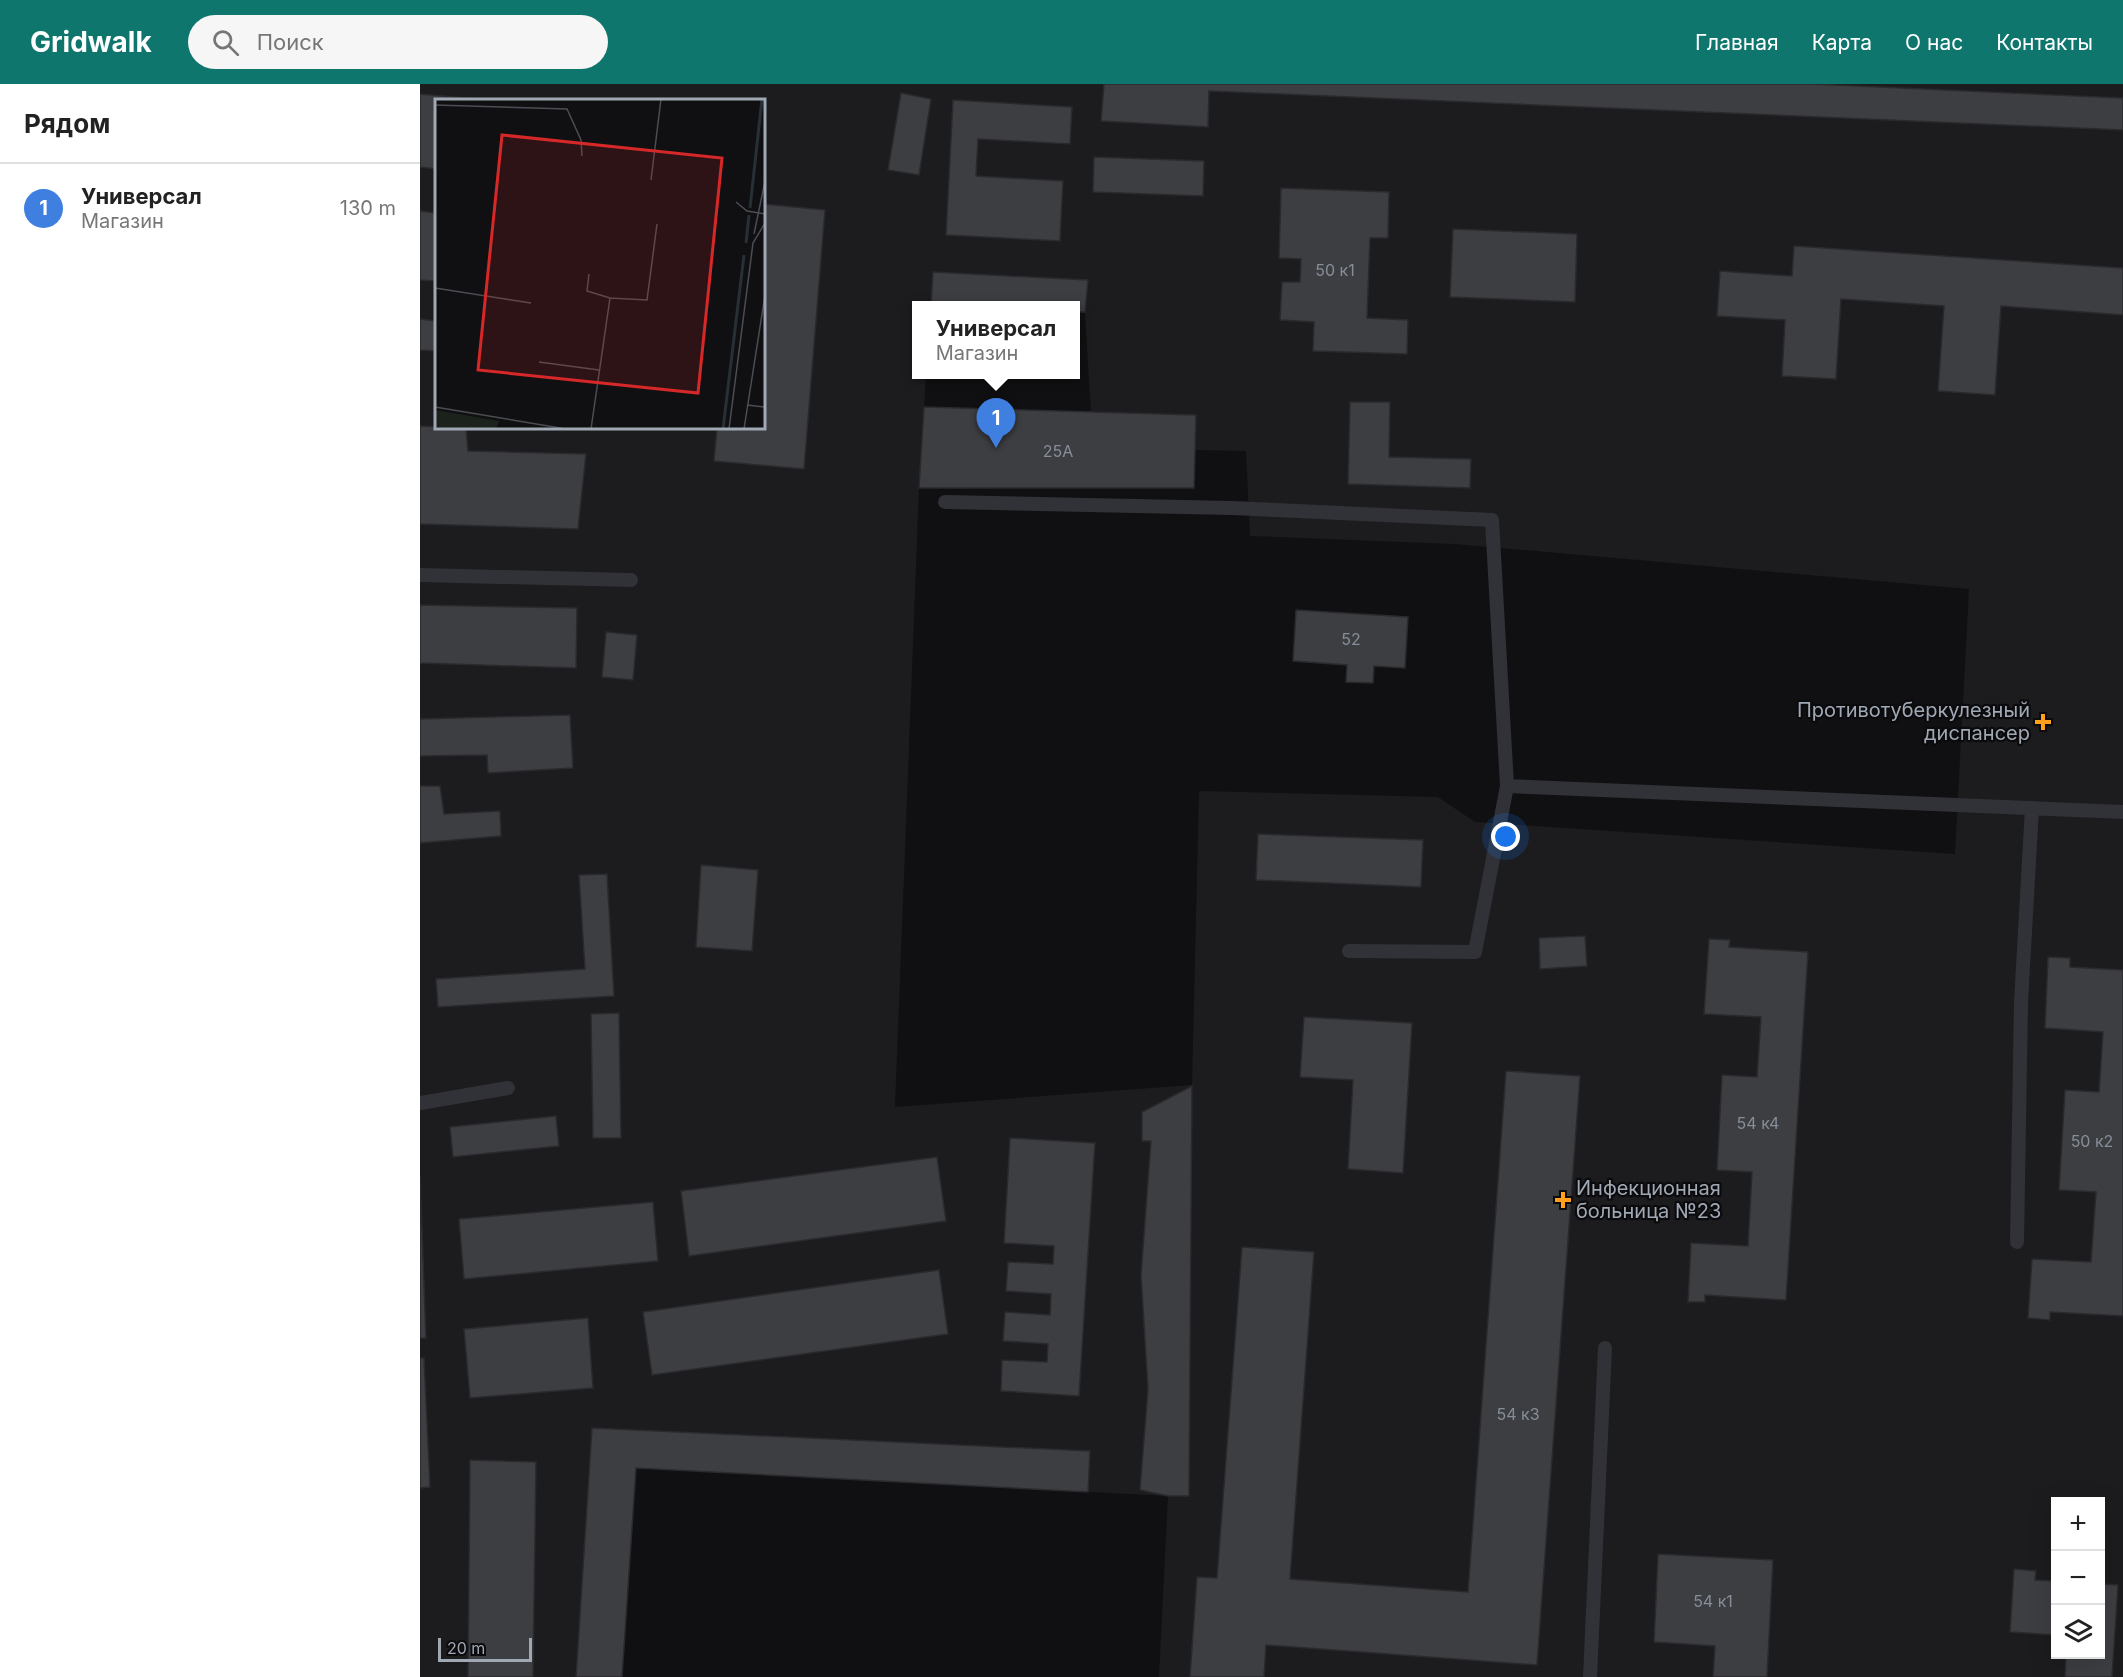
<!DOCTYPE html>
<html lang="ru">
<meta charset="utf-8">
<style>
body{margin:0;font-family:Inter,sans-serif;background:#f6f6f6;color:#222}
.controls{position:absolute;right:18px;bottom:18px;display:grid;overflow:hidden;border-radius:0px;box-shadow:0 6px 24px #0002}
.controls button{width:54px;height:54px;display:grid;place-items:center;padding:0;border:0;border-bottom:2px solid #e0e0e0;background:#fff;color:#222;font:30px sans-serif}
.scale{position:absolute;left:18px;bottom:15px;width:94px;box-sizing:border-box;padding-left:6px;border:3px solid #a0a8b4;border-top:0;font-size:16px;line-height:21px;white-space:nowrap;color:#a0a8b4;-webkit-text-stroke:4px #0b0b0d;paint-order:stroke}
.you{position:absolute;left:1086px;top:753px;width:21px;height:21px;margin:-15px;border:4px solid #fff;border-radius:50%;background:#1a73e8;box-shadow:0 0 0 9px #1a73e833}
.badge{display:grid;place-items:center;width:39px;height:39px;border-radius:50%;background:#0f766e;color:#fff;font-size:20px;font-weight:700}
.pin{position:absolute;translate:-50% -50px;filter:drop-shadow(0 2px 3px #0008)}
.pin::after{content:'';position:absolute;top:32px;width:21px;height:18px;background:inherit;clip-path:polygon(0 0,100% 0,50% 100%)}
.popup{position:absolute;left:492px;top:217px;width:168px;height:78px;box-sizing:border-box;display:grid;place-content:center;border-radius:0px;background:#fff;filter:drop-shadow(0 2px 4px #0005);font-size:20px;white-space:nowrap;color:#767676}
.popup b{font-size:22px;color:#222}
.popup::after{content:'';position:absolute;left:50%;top:100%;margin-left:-12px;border:12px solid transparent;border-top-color:#fff}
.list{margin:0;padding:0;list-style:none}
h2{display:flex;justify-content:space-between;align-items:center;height:78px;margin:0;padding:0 24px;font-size:26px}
h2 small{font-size:20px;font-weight:400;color:#767676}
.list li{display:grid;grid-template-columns:39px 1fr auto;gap:18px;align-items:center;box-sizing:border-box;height:90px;padding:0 24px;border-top:2px solid #e0e0e0}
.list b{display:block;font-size:22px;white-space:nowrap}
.list p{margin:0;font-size:20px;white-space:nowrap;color:#767676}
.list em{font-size:20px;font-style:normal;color:#767676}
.icon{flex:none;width:33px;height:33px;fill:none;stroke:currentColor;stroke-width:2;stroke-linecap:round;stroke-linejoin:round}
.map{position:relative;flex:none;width:1703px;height:1593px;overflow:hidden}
header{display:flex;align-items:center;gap:36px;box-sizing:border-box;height:84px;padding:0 30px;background:#0f766e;color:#fff}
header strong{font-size:28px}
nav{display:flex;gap:33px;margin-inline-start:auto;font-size:21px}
.search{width:420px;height:54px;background:#f6f6f6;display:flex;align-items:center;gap:15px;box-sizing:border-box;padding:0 21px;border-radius:33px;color:#767676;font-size:22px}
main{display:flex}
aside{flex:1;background:#fff}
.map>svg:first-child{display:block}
</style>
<header>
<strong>Gridwalk</strong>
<div class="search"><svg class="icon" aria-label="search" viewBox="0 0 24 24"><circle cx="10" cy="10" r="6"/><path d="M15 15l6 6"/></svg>Поиск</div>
<nav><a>Главная</a><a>Карта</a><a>О нас</a><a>Контакты</a></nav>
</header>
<main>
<aside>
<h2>Рядом<small></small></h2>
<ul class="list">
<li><span class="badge" style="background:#3f7fe0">1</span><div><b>Универсал</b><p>Магазин</p></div><em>130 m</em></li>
</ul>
</aside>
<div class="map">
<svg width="1703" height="1593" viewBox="0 0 1703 1593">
<rect width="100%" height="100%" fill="#101012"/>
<!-- built -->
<path fill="#1c1c1f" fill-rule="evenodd" d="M0,0H1703V1593H739L748,1412L216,1384L202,1593H0ZM16,16H344V344H16ZM496,222H656V228L665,229L673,364L826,367L830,452L1034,460L1549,505L1535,770L1055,738L1018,713L779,707L772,1001L475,1023L499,404L506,291L496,290ZM1636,1418H1680V1570H1636Z"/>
<!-- building -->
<g fill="#3c3e42" stroke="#2a2a2e" stroke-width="1.5">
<path d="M684,0H1393L1703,14V46L789,7L788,43L681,37Z"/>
<path d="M481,9L511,15L499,91L468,86Z"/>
<path d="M0,10L68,16H16V85L0,83Z"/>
<path d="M533,16L652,23L650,60L558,55L556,92L643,97L640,157L526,151Z"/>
<path d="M674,73L784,77L783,112L673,108Z"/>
<path d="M861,104L969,108L968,154H950L947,234L988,236L987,270L893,267L894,238L860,236L862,198H880L881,175L859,174Z"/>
<path d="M344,120L405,126L384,385L294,377L297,344H344Z"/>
<path d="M0,127L16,129V197L0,196Z"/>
<path d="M1033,145L1157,150L1155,218L1030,213Z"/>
<path d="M1374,162L1703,184V231L1581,222L1575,311L1518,307L1524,222L1421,215L1416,295L1362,292L1365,236L1297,232L1300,187L1372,192Z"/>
<path d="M513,188L668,196L665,228H656V222H511Z"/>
<path d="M0,235L16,237V267L0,266Z"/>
<path d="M930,318H970L969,373L1051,375L1050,404L928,400Z"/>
<path d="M504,323L776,331L774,404H499Z"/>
<path d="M0,342L46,344L48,367L166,370L158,445L0,440Z"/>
<path d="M0,521L157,524L156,584L0,579Z"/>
<path d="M876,526L988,533L985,584L954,582L953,599L926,598L927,581L873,577Z"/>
<path d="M186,548L217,551L213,596L182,593Z"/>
<path d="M150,631L153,684L68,689L67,671L0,672V635Z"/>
<path d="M0,702H20L24,730L80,727L81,752L0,759Z"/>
<path d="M838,750L1003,756L1001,803L836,796Z"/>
<path d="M281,781L338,786L332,867L276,863Z"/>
<path d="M187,790L194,912L18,923L16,895L165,885L159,791Z"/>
<path d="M1165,852L1167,882L1120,885L1119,854Z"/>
<path d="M1289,855L1310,856L1309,863L1388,868L1366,1216L1285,1211V1218H1268L1271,1159L1328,1162L1332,1088L1297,1086L1302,991L1337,993L1341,933L1284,930Z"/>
<path d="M1628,873L1650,874V883L1703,886V1232L1630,1228V1236L1608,1234L1612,1175L1671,1178L1676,1108L1639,1106L1645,1006L1679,1008L1683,948L1625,944Z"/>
<path d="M199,929L201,1054H173L171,930Z"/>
<path d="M884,933L992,939L983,1089L928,1085L933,996L880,993Z"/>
<path d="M1086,987L1160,992L1117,1581L846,1561L844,1593H770L777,1493L797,1494L822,1163L894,1168L870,1495L1048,1508Z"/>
<path d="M772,1002L769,1412H748L720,1406L728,1305L721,1191L731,1057H722V1028Z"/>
<path d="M136,1032L139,1062L33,1073L30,1043Z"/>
<path d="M590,1054L675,1059L659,1312L581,1307L582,1276L627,1278L628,1260L583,1257L585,1228L630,1231L631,1210L586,1207L588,1178L633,1180L634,1162L584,1159Z"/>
<path d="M517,1073L526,1137L269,1172L261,1107Z"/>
<path d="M0,1092L6,1254H0Z"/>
<path d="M233,1118L238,1177L44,1195L39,1135Z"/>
<path d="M519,1186L528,1250L232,1291L223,1228Z"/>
<path d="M168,1234L173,1304L50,1314L44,1245Z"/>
<path d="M0,1274H4L10,1403L0,1404Z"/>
<path d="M172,1344L670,1367L668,1408L216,1384L202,1593H156Z"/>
<path d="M50,1376L116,1378L113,1593H48Z"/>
<path d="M1238,1470L1353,1476L1347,1593H1293L1295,1562L1234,1558Z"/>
<path d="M1594,1485L1616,1487L1615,1496L1636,1497V1551L1590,1548Z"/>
<path d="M1680,1500L1698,1501L1692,1593H1645L1646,1570H1680Z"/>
</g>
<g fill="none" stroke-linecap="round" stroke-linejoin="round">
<!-- lane -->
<g stroke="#313237" stroke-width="14">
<path d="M525,418L812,424L1072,436L1087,702L1703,728"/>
<path d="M0,491L211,496"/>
<path d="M929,867L1055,868L1087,702"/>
<path d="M0,1019L88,1004"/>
<path d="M1597,1158L1601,918L1612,724"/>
<path d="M1170,1593L1185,1264"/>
</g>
</g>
<!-- markers -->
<g fill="#ff9f1b" stroke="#0b0b0d" stroke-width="2">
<path d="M1620 629h6v6h6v6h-6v6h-6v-6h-6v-6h6z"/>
<path d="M1140 1107h6v6h6v6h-6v6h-6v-6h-6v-6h6z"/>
</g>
<g text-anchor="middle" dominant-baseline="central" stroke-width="4.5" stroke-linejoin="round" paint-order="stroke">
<!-- number labels -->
<g font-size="16" fill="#878e98">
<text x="915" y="186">50 к1</text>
<text x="638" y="367">25А</text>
<text x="931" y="555">52</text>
<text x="1338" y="1039">54 к4</text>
<text x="1672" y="1057">50 к2</text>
<text x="1098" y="1330">54 к3</text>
<text x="1293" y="1517">54 к1</text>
</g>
<!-- poi labels -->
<g font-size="20" fill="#a0a8b4" stroke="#0b0b0d" text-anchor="end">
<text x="1610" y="626">Противотуберкулезный<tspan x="1610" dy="23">диспансер</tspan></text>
<text x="1156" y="1104" text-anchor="start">Инфекционная<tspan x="1156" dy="23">больница №23</tspan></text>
</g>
</g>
<!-- overview -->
<g transform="translate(15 15)">
<rect width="330" height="330" fill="#101012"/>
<path d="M0,311L64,322L61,330H13L0,328Z" fill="#1a221b"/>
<path fill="none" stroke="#263036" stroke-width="3" d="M315,109L327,0M311,144L314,116M288,330L309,156"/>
<path fill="none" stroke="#4a4d53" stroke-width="1.5" d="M0,6L132,10L146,41L147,57M216,81L226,0M301,103L312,112L330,115M319,135L330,82M154,175L152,192L175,199M0,189L96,204M104,263L164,271M312,306L330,308M0,308L131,330M156,330L175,199L212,201L222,125M294,330L318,144L330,124M309,330L330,196"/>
<path fill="#d62828" fill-opacity="0.15" stroke="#d62828" stroke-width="3" d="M67,36L287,59L263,294L43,271Z"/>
<rect width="330" height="330" fill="none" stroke="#a0a8b4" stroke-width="3"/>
</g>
</svg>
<div class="controls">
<button>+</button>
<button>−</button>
<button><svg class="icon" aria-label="layers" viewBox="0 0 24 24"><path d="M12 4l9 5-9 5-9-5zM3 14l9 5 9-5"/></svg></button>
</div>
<div class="scale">20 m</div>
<div class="you"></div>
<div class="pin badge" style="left:576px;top:364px;background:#3f7fe0">1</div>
<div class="popup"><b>Универсал</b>Магазин</div>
</div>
</main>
